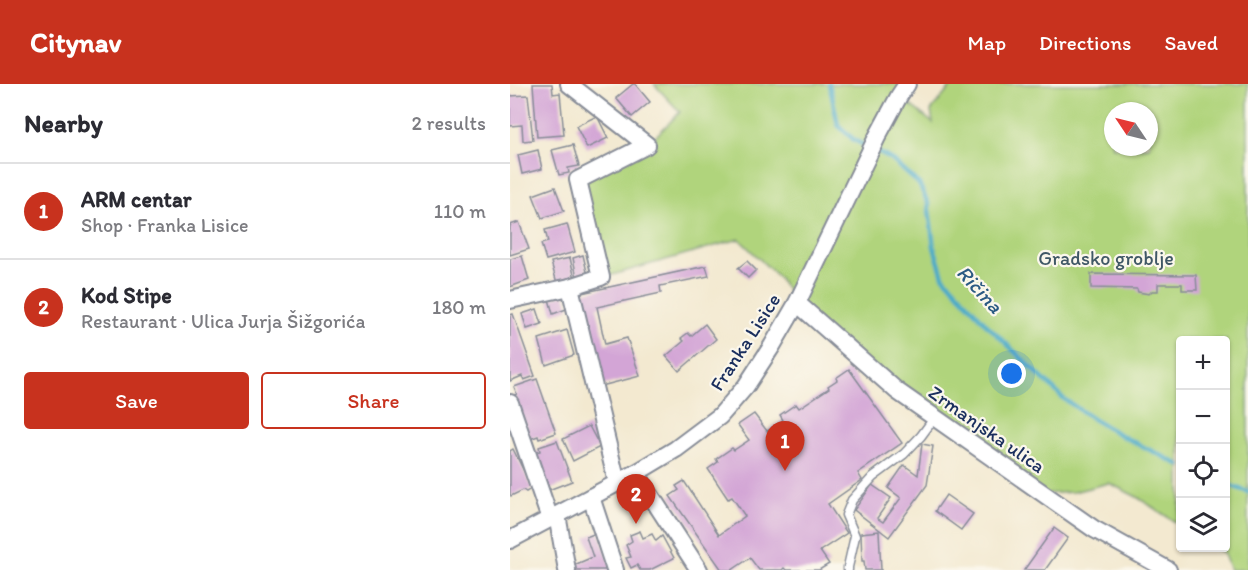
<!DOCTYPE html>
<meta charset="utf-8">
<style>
body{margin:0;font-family:Itim,sans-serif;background:#f7f7f7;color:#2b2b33}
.controls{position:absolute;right:18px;bottom:18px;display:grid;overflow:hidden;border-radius:6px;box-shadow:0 2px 4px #0004}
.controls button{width:54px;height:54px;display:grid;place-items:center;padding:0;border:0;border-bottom:2px solid #e1e1e2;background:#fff;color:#2b2b33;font:30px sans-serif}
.compass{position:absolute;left:594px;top:18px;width:54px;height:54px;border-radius:50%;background:#fff;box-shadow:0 2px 4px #0004;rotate:305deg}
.you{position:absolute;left:502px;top:290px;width:21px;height:21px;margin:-15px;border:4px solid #fff;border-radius:50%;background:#1a73e8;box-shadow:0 0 0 9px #1a73e833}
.badge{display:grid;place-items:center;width:39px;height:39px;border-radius:50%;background:#c8321e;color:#fff;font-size:20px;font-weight:700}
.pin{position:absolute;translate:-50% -50px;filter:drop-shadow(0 2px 3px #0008)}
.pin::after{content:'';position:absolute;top:32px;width:21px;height:18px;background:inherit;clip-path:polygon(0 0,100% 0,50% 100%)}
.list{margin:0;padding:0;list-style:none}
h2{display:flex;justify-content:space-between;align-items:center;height:78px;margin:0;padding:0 24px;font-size:26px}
h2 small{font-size:20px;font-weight:400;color:#7c7c81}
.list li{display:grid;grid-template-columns:39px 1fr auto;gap:18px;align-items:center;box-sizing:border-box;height:96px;padding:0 24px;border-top:2px solid #e1e1e2}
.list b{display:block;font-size:22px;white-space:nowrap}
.list p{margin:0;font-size:20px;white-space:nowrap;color:#7c7c81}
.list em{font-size:20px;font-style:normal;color:#7c7c81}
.actions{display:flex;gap:12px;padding:18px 24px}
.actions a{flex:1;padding:14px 0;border:2px solid #c8321e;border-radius:6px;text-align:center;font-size:21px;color:#c8321e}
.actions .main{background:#c8321e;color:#fff}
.icon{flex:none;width:33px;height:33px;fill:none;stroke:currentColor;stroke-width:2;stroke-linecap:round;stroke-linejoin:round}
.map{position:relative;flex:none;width:738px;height:486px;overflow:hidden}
header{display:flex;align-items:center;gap:36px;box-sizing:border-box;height:84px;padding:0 30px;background:#c8321e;color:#fff}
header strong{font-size:28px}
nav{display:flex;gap:33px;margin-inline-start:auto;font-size:21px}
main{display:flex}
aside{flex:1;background:#fff}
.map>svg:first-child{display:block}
</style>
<header>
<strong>Citynav</strong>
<nav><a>Map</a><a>Directions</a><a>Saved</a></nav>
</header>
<main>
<aside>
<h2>Nearby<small>2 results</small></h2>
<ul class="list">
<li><span class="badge">1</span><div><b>ARM centar</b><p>Shop · Franka Lisice</p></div><em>110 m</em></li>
<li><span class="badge">2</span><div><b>Kod Stipe</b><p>Restaurant · Ulica Jurja Šižgorića</p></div><em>180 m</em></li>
</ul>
<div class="actions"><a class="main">Save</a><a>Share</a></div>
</aside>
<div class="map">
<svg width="738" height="486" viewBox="0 0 738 486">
<rect width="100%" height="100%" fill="#fbf7ec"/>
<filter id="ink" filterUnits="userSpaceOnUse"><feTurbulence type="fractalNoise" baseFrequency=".0167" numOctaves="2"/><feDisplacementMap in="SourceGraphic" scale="12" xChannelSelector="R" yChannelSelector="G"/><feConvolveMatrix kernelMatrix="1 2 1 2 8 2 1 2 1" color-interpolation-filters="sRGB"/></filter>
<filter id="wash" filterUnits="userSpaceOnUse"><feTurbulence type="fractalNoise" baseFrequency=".008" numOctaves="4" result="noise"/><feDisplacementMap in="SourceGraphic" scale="24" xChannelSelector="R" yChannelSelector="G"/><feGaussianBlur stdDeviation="1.35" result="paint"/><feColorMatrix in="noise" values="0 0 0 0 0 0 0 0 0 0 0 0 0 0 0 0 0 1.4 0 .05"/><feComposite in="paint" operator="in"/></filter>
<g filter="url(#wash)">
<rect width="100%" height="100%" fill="#f3e9d0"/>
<!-- green -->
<path fill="#b0d47c" stroke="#66826d" stroke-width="1.5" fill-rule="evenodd" d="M144,0H397L389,12L423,39L421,27L443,0H738V486H720L713,468L706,464H716V256H670V441L627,413L599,399L563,408L534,410L387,307L287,219L267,192L229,155L60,203L91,193L68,96L137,61L170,28ZM603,27H639V63H603Z"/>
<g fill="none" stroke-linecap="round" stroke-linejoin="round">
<!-- stream -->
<g stroke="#49aac8" stroke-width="4.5">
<path d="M319,0L324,21L328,41L344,56L381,75L409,100L418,119L424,163L433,192L477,241L554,315L586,337L616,354L670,381"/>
<path d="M716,400L738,408"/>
</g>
</g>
<g id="blocks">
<!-- building -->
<g fill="#d3a5d6">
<path d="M23,0H42L43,10L50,9L54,51L27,53Z"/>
<path d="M123,0H125L140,18L122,33L106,14Z"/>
<path d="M18,11L23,56L13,57L12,41L0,42V12Z"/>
<path d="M87,32L98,54L77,64L66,42Z"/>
<path d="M63,61L69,82L58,84L59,89L49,91L42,66Z"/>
<path d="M28,66L32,85L12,90L8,71Z"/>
<path d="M45,103L54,127L32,134L23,111Z"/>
<path d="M9,138L19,165L0,171V141Z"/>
<path d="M57,140L65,168L36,176L31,160L38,158L35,146Z"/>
<path d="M73,171L78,192L67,194L63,174Z"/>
<path d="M12,172L19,196L0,203V175Z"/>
<path d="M60,174L65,195L47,199L41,178Z"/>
<path d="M237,177L246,186L238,194L228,184Z"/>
<path d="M196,182L199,192L150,202L151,209L87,223L95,260L117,254L130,292L91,302L67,210Z"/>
<path d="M581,190L686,191L687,206H672V200H648V207H642L639,210L628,208L627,205L581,204Z"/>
<path d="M55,210L59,224L43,230L39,215Z"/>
<path d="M27,225L32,240L17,245L12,230Z"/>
<path d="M3,230L25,292L14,296L12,292L0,297V231Z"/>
<path d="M195,240L206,255L169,287L156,272L174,257L171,254L178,249L181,252Z"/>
<path d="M57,246L64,271L36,281L29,255Z"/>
<path d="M339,285L392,359L348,389L352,396L318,420L337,449L310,467L319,480L309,486H276L274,484L272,486H249L240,474L222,486H212L160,412L169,406L166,402L174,397L209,451L235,432L222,413L218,415L198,385L208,378L206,375L222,364L224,366L239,356L228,341L244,330L257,347L273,336L270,331L286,320L289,324L319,304L318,302L327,296L326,294Z"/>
<path d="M27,295L46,349L29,355L28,352L20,355L4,311L7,310L4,303Z"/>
<path d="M79,342L90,363L63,377L53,355Z"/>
<path d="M47,357L62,397L36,407L22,369L30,367L29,363Z"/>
<path d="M412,360L423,362L417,401L379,453L344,426L362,401L381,414L367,434L373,438L391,414L378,404L394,381L408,391Z"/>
<path d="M3,365L22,404L16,408L13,406L1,412L0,410V367Z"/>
<path d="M436,411L463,430L451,446L425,427Z"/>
<path d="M544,444L558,454L535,486H514Z"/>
<path d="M130,447L133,454L142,450L146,457L152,452L164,474L140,486H130L127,481L121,484L116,474L121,473L116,461L122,457L120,451Z"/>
<path d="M369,447L371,486H355L354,477H352L351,449Z"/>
<path d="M89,448L102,486H65L64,481L83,473L76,453Z"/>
</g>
</g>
</g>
<g filter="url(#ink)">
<use href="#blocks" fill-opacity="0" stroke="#878c97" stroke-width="1.5"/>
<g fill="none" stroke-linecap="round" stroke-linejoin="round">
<defs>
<path id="lane" d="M338,486V483L345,452L336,431L342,416L363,393L394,370L411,352L425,333"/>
<g id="street">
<path d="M60,203L107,399"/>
<path d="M0,216L60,203L91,193L68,96L137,61L59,0"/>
<path d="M287,219L387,307L584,445L658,486"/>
<path d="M0,319L40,435"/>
<path d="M126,389L189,486"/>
<path d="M81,413L105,486"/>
<path d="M47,431L57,486"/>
<path d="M0,456L126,389L166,365L210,332L236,302L262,262L287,219L367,53L389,12L397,0"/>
</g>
</defs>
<!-- lane casing -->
<use href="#lane" stroke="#878c97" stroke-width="11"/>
<!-- street casing -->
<use href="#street" stroke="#878c97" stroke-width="20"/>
<!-- lane -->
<use href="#lane" stroke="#fff" stroke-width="8"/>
<!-- street -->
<use href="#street" stroke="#fff" stroke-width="16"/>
</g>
</g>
<g text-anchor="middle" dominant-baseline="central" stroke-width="4.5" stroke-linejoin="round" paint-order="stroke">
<!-- park labels -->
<g font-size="20" fill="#405866" stroke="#fbf7ec">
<text x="596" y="174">Gradsko groblje</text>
</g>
<!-- street labels -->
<g font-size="20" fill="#1b2f5e" stroke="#fbf7ec">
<text transform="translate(235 258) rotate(-57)">Franka Lisice</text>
<text transform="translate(477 345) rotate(35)">Zrmanjska ulica</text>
</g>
<!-- water labels -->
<g font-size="21" font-style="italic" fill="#2b5a83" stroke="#fbf7ec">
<text transform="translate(470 205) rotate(47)">Ričina</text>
</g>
</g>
</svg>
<div class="controls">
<button>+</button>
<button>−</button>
<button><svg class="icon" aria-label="locate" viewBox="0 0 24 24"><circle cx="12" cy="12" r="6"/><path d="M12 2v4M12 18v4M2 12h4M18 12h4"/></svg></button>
<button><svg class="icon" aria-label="layers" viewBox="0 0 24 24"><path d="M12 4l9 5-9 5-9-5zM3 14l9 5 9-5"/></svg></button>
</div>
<svg class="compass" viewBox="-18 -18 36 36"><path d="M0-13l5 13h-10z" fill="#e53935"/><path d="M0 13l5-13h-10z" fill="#7c7c81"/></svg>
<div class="you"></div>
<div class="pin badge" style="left:275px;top:387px">1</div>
<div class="pin badge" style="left:126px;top:440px">2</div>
</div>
</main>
